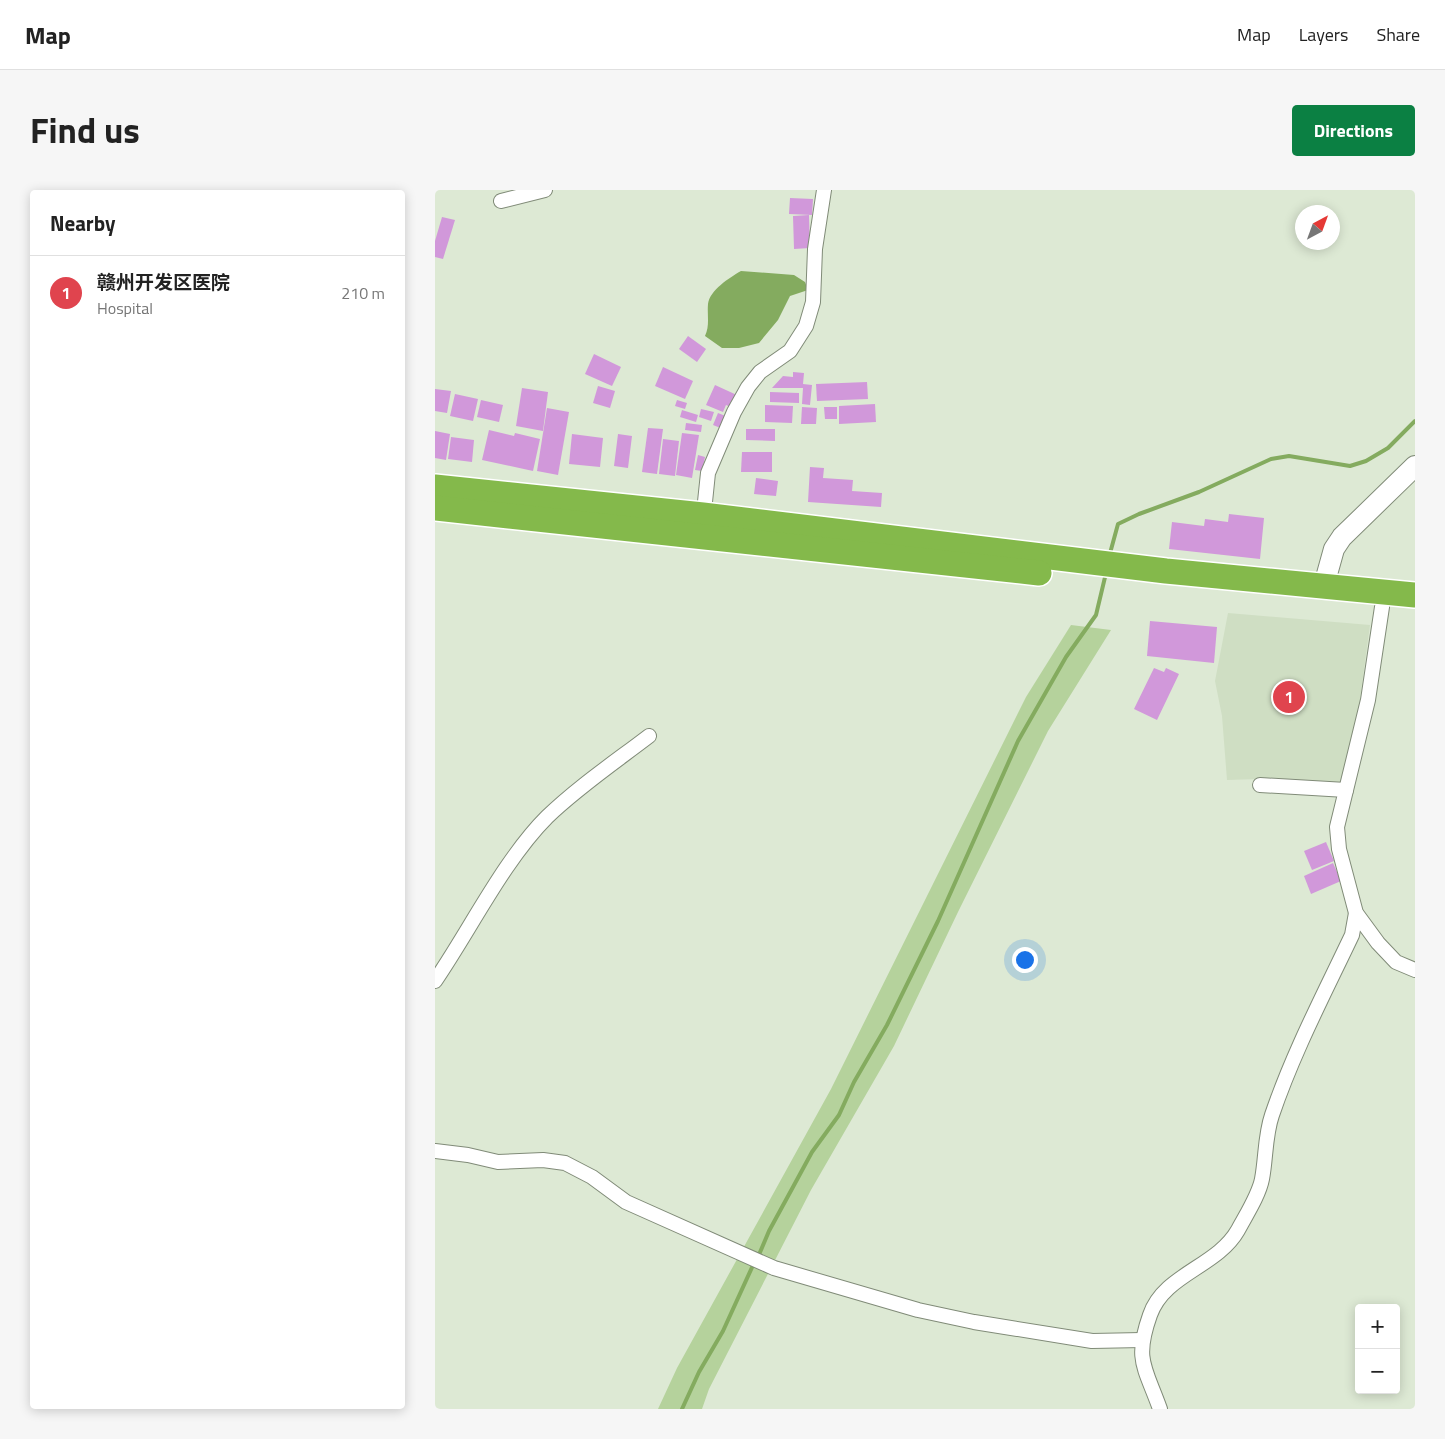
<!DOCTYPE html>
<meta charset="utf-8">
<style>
body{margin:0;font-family:"Titillium Web","Noto Sans SC",sans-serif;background:#f6f6f6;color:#222}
.controls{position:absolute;right:15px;bottom:15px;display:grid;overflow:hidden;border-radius:5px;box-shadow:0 2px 12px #0003}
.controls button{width:45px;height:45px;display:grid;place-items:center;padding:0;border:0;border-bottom:1px solid #e0e0e0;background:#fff;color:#222;font:25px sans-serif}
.compass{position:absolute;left:860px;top:15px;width:45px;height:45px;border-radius:50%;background:#fff;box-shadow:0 2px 12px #0003;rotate:41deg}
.you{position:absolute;left:589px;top:769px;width:18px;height:18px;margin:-12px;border:4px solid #fff;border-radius:50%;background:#1a73e8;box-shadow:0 0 0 8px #1a73e833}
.badge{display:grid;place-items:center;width:32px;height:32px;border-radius:50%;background:#0b8043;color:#fff;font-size:16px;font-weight:700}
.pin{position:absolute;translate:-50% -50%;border:2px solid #fff;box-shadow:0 1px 5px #0006}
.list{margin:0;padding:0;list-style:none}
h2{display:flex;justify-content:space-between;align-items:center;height:65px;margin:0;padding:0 20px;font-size:21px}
h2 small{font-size:16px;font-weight:400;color:#767676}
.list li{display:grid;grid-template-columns:32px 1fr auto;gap:15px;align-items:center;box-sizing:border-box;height:75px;padding:0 20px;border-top:1px solid #e0e0e0}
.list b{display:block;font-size:19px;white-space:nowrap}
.list p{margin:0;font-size:16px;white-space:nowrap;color:#767676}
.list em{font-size:16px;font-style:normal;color:#767676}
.map{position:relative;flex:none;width:980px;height:1219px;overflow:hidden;border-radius:5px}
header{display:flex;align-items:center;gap:30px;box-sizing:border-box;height:70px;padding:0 25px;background:#fff;border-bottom:1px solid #e0e0e0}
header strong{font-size:24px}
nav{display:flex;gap:28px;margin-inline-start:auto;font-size:18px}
.intro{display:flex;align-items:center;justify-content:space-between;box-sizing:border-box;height:120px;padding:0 30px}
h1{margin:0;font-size:35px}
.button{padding:12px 22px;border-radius:5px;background:#0b8043;color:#fff;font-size:18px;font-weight:700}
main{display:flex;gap:30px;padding:0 30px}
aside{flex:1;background:#fff;border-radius:5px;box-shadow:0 2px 12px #0003}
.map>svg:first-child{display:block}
</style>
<header>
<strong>Map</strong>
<nav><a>Map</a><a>Layers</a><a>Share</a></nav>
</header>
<div class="intro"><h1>Find us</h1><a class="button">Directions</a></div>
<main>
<aside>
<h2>Nearby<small></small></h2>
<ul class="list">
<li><span class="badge" style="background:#e0444e">1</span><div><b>赣州开发区医院</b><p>Hospital</p></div><em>210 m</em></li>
</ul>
</aside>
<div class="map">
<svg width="980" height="1219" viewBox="0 0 980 1219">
<rect width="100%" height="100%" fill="#dde9d4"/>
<!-- built -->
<path fill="#cfdec3" d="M793,423L935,435L923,524L908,592L904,597L824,589L792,590L787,526L780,491Z"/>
<!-- green -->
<path fill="#b5d29c" d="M636,435L676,440L613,541L523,722L459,856L376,1000L274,1199L267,1219H223L242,1178L396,899L591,507Z"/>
<!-- water -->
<path fill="#84ab5f" d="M306,81L359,85L370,92L373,100L355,106L343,130L324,153L304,158H287L270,146C275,135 272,126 273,114C275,100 294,88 306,81Z"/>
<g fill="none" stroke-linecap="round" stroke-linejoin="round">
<!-- stream -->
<g stroke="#84ab5f" stroke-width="4">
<path d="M674,367L683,334L704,324L764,302L836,269L854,266L915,276L931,271L953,258L980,231"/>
<path d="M323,1067L334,1041L358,997L377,962L404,925L419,892L452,835L503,731L583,551L631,467L661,425L671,383"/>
<path d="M247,1219L264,1182L288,1141L319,1073"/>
</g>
</g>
<!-- building -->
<g fill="#d198da">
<path d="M355,8L378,9L377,25L354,24Z"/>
<path d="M374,25L375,58L359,59L358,26Z"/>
<path d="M7,27L20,30L8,69L0,67V51Z"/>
<path d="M253,146L271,159L262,172L244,159Z"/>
<path d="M159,164L186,177L177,196L150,184Z"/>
<path d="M228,177L258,191L250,209L220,196Z"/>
<path d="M358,182L369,183L368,194L377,195L375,215L367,214L368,198H337L348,186L358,187Z"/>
<path d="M432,192L433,209L382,211L381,194Z"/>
<path d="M280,195L304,206L298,218L291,215L288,222L271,215Z"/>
<path d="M163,196L180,201L175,218L158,213Z"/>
<path d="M87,198L113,202L108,241L81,236Z"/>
<path d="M0,199L16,201L12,223L0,221Z"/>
<path d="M335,202L364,203V213L335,212Z"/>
<path d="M20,204L43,209L38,231L15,226Z"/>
<path d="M46,210L68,215L64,232L42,227Z"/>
<path d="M242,210L252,213L250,219L240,216Z"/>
<path d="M440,214L441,232L404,234V216Z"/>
<path d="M330,215L358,216L357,233L330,232Z"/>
<path d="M367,217L382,218L381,234H366Z"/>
<path d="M389,217H402V229H390Z"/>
<path d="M112,218L134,222L123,285L102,281Z"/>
<path d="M266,219L279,222L276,231L264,227Z"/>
<path d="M247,220L263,225L261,232L245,227Z"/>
<path d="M283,223L293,227L288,239L278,235Z"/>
<path d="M251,233L267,235L266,242L250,240Z"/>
<path d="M213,238L228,239L222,284L207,282Z"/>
<path d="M311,239H340V251L311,250Z"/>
<path d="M54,240L79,246L80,243L105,249L98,281L47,270Z"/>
<path d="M0,241L15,244L11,270L0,268Z"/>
<path d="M247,243L264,245L257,288L241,285Z"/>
<path d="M137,244L168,248L165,277L134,274Z"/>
<path d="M183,244L197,246L193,278L179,276Z"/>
<path d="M16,247L39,250L37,272L13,269Z"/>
<path d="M228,249L244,251L240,286L224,284Z"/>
<path d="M307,262H337V282H306Z"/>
<path d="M263,265L270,267L267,281L260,280Z"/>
<path d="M375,277L389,278L388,288L418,290L417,301L447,303L446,317L373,312Z"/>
<path d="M321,288L343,291L341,306L319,304Z"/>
<path d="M794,324L829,328L825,369L734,359L737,332L769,336L770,329L793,332Z"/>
<path d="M715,431L782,437L779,473L712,466Z"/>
<path d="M719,478L729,482L731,478L744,484L722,530L699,519Z"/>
<path d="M891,652L899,671L877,680L869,661Z"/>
<path d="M898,673L906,691L876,704L869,686Z"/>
</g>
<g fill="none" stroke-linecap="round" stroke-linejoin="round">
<defs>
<g id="street">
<path d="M66,11L110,0"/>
<path d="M268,331L273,283L299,222L313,197L325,182L355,161L371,136L378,112L380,59L389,0"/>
<path d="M947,417L933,510L902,637L904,659L921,723L943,753L961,772L980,780"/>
<path d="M825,595L911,600"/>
<path d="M0,791C35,740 69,670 112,627C143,597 180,572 214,546"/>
<path d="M0,961L33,965L63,972L108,970L130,973L157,987L191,1012L339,1078L483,1120L539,1132L657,1151L707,1150"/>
<path d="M725,1219C710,1177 699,1170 715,1125C729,1084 782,1077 803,1040C811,1025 824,1005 827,989C831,968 830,945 837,925C858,863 889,804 917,745L921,723"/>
</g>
<path id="secondary" d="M889,395L899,359L907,347L980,276"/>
<g id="highway">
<path d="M0,297L268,325L731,381L980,405"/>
<path d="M0,318L604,383"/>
</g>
</defs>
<!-- street casing -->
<use href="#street" stroke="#808b78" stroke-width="16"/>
<!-- secondary casing -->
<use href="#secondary" stroke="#808b78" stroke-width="22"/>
<!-- highway casing -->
<use href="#highway" stroke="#fff" stroke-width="28"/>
<!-- street -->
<use href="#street" stroke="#fff" stroke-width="14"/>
<!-- secondary -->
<use href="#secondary" stroke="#fff" stroke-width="20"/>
<!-- highway -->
<use href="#highway" stroke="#84b94b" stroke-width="25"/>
</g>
</svg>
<div class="controls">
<button>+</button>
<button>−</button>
</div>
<svg class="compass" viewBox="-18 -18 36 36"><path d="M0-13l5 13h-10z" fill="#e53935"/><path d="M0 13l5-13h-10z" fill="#767676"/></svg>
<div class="you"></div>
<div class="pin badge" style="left:854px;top:507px;background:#e0444e">1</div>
</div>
</main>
